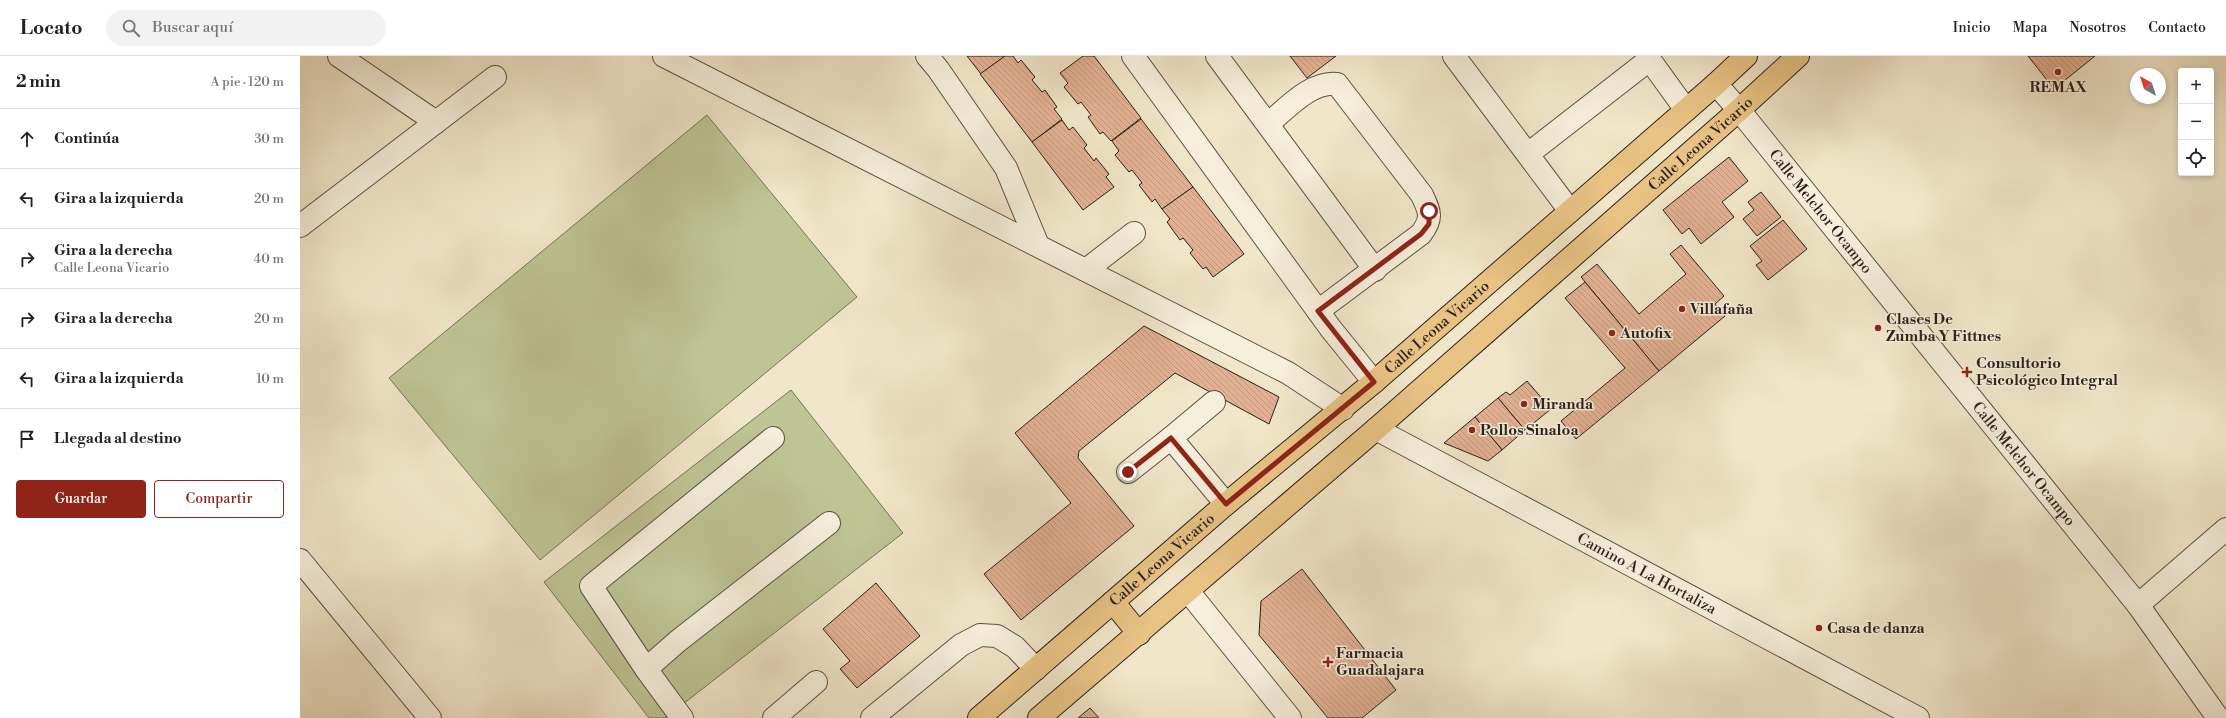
<!DOCTYPE html>
<html lang="es">
<meta charset="utf-8">
<style>
body{margin:0;font-family:"Libre Bodoni",serif;background:#f2f2f2;color:#202124}
.controls{position:absolute;right:12px;top:12px;display:grid;overflow:hidden;border-radius:4px;box-shadow:0 2px 6px #0003}
.controls button{width:36px;height:36px;display:grid;place-items:center;padding:0;border:0;border-bottom:1px solid #e0e0e0;background:#fff;color:#202124;font:20px sans-serif}
.compass{position:absolute;left:1830px;top:12px;width:36px;height:36px;border-radius:50%;background:#fff;box-shadow:0 2px 6px #0003;rotate:321deg}
.stop{position:absolute;width:12px;height:12px;margin:-9px;border:3px solid #8f2418;border-radius:50%;background:#fff}
.stop.end{background:#8f2418;border-color:#fff;box-shadow:0 1px 4px #0008}
.list{margin:0;padding:0;list-style:none}
h2{display:flex;justify-content:space-between;align-items:center;height:52px;margin:0;padding:0 16px;font-size:17px}
h2 small{font-size:13px;font-weight:400;color:#757577}
.list li{display:grid;grid-template-columns:26px 1fr auto;gap:12px;align-items:center;box-sizing:border-box;height:60px;padding:0 16px;border-top:1px solid #e0e0e0}
.list b{display:block;font-size:15px;white-space:nowrap}
.list p{margin:0;font-size:13px;white-space:nowrap;color:#757577}
.list em{font-size:13px;font-style:normal;color:#757577}
.actions{display:flex;gap:8px;padding:12px 16px}
.actions a{flex:1;padding:9px 0;border:1px solid #8f2418;border-radius:4px;text-align:center;font-size:14px;color:#8f2418}
.actions .main{background:#8f2418;color:#fff}
.icon{flex:none;width:22px;height:22px;fill:none;stroke:currentColor;stroke-width:2;stroke-linecap:round;stroke-linejoin:round}
.map{position:relative;flex:none;width:1926px;height:662px;overflow:hidden}
header{display:flex;align-items:center;gap:24px;box-sizing:border-box;height:56px;padding:0 20px;background:#fff;border-bottom:1px solid #e0e0e0}
header strong{font-size:19px}
nav{display:flex;gap:22px;margin-inline-start:auto;font-size:14px}
.search{width:280px;height:36px;background:#f2f2f2;display:flex;align-items:center;gap:10px;box-sizing:border-box;padding:0 14px;border-radius:22px;color:#757577;font-size:15px}
main{display:flex}
aside{flex:1;background:#fff}
.map>svg:first-child{display:block}
</style>
<header>
<strong>Locato</strong>
<div class="search"><svg class="icon" aria-label="search" viewBox="0 0 24 24"><circle cx="10" cy="10" r="6"/><path d="M15 15l6 6"/></svg>Buscar aquí</div>
<nav><a>Inicio</a><a>Mapa</a><a>Nosotros</a><a>Contacto</a></nav>
</header>
<main>
<aside>
<h2>2 min<small>A pie · 120 m</small></h2>
<ul class="list">
<li><svg class="icon" aria-label="ahead" viewBox="0 0 24 24"><path d="M12 20V5M6 11l6-6 6 6"/></svg><div><b>Continúa</b></div><em>30 m</em></li>
<li><svg class="icon" aria-label="left" viewBox="0 0 24 24"><path d="M17 20v-9H6M10 6l-5 5 5 5"/></svg><div><b>Gira a la izquierda</b></div><em>20 m</em></li>
<li><svg class="icon" aria-label="right" viewBox="0 0 24 24"><path d="M7 20v-9h11M14 6l5 5-5 5"/></svg><div><b>Gira a la derecha</b><p>Calle Leona Vicario</p></div><em>40 m</em></li>
<li><svg class="icon" aria-label="right" viewBox="0 0 24 24"><path d="M7 20v-9h11M14 6l5 5-5 5"/></svg><div><b>Gira a la derecha</b></div><em>20 m</em></li>
<li><svg class="icon" aria-label="left" viewBox="0 0 24 24"><path d="M17 20v-9H6M10 6l-5 5 5 5"/></svg><div><b>Gira a la izquierda</b></div><em>10 m</em></li>
<li><svg class="icon" aria-label="arrive" viewBox="0 0 24 24"><path d="M6 21V4h12l-3 4 3 4H6"/></svg><div><b>Llegada al destino</b></div></li>
</ul>
<div class="actions"><a class="main">Guardar</a><a>Compartir</a></div>
</aside>
<div class="map">
<svg width="1926" height="662" viewBox="0 0 1926 662">
<defs>
<pattern id="building-back-hatch" width="6" height="6" patternUnits="userSpaceOnUse"><rect width="6" height="6" fill="#e2b193"/><path d="M-1 5l2 2M0 0l6 6M5-1l2 2" fill="none" stroke="#c2987e"/></pattern>
</defs>
<rect width="100%" height="100%" fill="#f1e6c9"/>
<filter id="stains"><feTurbulence type="fractalNoise" baseFrequency=".005" numOctaves="4"/><feColorMatrix values="0 0 0 0 .2 0 0 0 0 .09 0 0 0 0 .02 0 0 0 .5 -.17"/></filter>
<radialGradient id="worn" r=".72"><stop offset=".6" stop-color="#630" stop-opacity="0"/><stop offset="1" stop-color="#630" stop-opacity=".3"/></radialGradient>
<!-- garden -->
<g fill="#bec494" stroke="#747257">
<path d="M407,59L557,241L240,504L89,322Z"/>
<path d="M491,334L603,477L365,662H349L244,526Z"/>
</g>
<!-- building -->
<g fill="url(#building-back-hatch)" stroke="#2b1f1a">
<path d="M667,0H705L681,18Z"/>
<path d="M705,0H713L718,7L721,4L735,21L732,24L742,36L745,34L757,51L754,53L762,63L732,86L680,18Z"/>
<path d="M783,0H794L841,62L811,85L803,76L800,78L788,61L791,59L781,46L778,48L764,31L768,27L760,17Z"/>
<path d="M990,0H1036L1007,22Z"/>
<path d="M1728,0H1795L1754,33Z"/>
<path d="M841,63L893,131L862,153L855,143L852,146L839,129L842,127L832,114L829,116L815,99L819,95L812,85Z"/>
<path d="M762,64L769,74L773,71L787,89L784,92L794,105L796,102L809,118L806,121L814,131L783,154L732,86Z"/>
<path d="M1429,101L1448,125L1422,146L1434,161L1401,188L1389,172L1382,178L1363,154Z"/>
<path d="M893,131L944,198L913,221L906,211L903,213L890,197L893,194L883,182L880,184L867,166L870,163L862,153Z"/>
<path d="M1461,136L1481,161L1457,180L1443,163L1454,154L1448,146Z"/>
<path d="M1483,164L1507,193L1468,224L1456,209L1462,205L1450,190Z"/>
<path d="M1381,189L1424,240L1415,248L1425,260L1359,315L1281,221L1297,208L1339,258L1386,218L1370,198Z"/>
<path d="M1285,226L1359,315L1276,383L1261,365L1325,312L1265,242Z"/>
<path d="M844,270L979,341L969,368L875,317L779,395L778,402L834,470L721,564L684,518L771,447L715,377Z"/>
<path d="M1227,325L1251,353L1225,374L1198,342L1206,336L1210,339Z"/>
<path d="M1198,342L1225,374L1202,394L1175,361Z"/>
<path d="M1175,361L1202,394L1188,405L1144,387Z"/>
<path d="M1002,513L1096,634L1062,662H1028L959,579L961,545Z"/>
<path d="M576,527L620,580L557,632L540,613L550,605L523,573Z"/>
<path d="M790,652L799,662H778Z"/>
</g>
<g fill="none" stroke-linecap="round" stroke-linejoin="round">
<defs>
<g id="minor">
<path d="M39,0L136,66"/>
<path d="M364,0L988,317L1043,353"/>
<path d="M627,0L638,13L706,112L737,187"/>
<path d="M833,0L1031,273L1074,326"/>
<path d="M917,0L1075,214"/>
<path d="M1154,0L1270,155"/>
<path d="M1347,0L1386,54"/>
<path id="s1" d="M1416,28L1439,54L1838,549L1918,662"/>
<path d="M968,68C987,52 1011,25 1037,28L1122,139C1130,156 1133,162 1121,178L1018,255"/>
<path d="M1228,98L1349,4"/>
<path d="M0,170L195,21"/>
<path d="M786,214L834,177"/>
<path id="s2" d="M1076,373L1618,662"/>
<path d="M871,382L914,346"/>
<path d="M828,416L871,382L926,448"/>
<path d="M0,504L130,662"/>
<path d="M888,535L990,662"/>
<path d="M1838,549L1926,473"/>
<path d="M346,613L291,530L473,382"/>
<path d="M382,662L346,613L378,585L529,467"/>
<path d="M474,662L516,626"/>
<path d="M572,662L661,589L680,579L697,580L715,591L736,613"/>
</g>
<g id="major">
<path d="M813,546L839,578"/>
<path id="s3" d="M679,662L926,448L1074,326L1416,28L1446,0"/>
<path id="s4" d="M739,662L1076,373L1439,54L1498,0"/>
</g>
</defs>
<!-- minor casing -->
<use href="#minor" stroke="#5c5146" stroke-width="24"/>
<!-- major casing -->
<use href="#major" stroke="#2b1f1a" stroke-width="24"/>
<!-- minor -->
<use href="#minor" stroke="#f6efdc" stroke-width="22"/>
<!-- major -->
<use href="#major" stroke="#e8c384" stroke-width="22"/>
</g>
<g fill="none" stroke-linecap="round" stroke-linejoin="round">
<!-- route -->
<path stroke="#8f2418" stroke-width="5" d="M828,416L871,382L926,448L1074,326L1018,255L1121,178L1129,168V155"/>
</g>
<!-- markers -->
<g fill="#8f2418" stroke="#f6efdc" stroke-width="1.5">
<circle cx="1758" cy="16" r="4"/>
<circle cx="1382" cy="253" r="4"/>
<circle cx="1578" cy="272" r="4"/>
<circle cx="1312" cy="277" r="4"/>
<path d="M1665 310h4v4h4v4h-4v4h-4v-4h-4v-4h4z"/>
<circle cx="1224" cy="348" r="4"/>
<circle cx="1172" cy="374" r="4"/>
<circle cx="1519" cy="572" r="4"/>
<path d="M1026 600h4v4h4v4h-4v4h-4v-4h-4v-4h4z"/>
</g>
<g text-anchor="middle" dominant-baseline="central" stroke-width="3" stroke-linejoin="round" paint-order="stroke">
<!-- poi labels -->
<g font-size="15" font-weight="bold" fill="#2b1f1a" stroke="#f6efdc" text-anchor="start">
<text x="1758" y="31" text-anchor="middle">REMAX</text>
<text x="1390" y="253">Villafaña</text>
<text x="1586" y="263">Clases De<tspan x="1586" dy="17">Zumba Y Fittnes</tspan></text>
<text x="1320" y="277">Autofix</text>
<text x="1676" y="307">Consultorio<tspan x="1676" dy="17">Psicológico Integral</tspan></text>
<text x="1232" y="348">Miranda</text>
<text x="1180" y="374">Pollos Sinaloa</text>
<text x="1527" y="572">Casa de danza</text>
<text x="1036" y="597">Farmacia<tspan x="1036" dy="17">Guadalajara</tspan></text>
</g>
<!-- street labels -->
<g font-size="15" fill="#2b1f1a" stroke="#f6efdc">
<text stroke="none"><textPath href="#s4" startOffset="876">Calle Leona Vicario</textPath></text>
<text stroke="none"><textPath href="#s1" startOffset="165">Calle Melchor Ocampo</textPath></text>
<text stroke="none"><textPath href="#s3" startOffset="602">Calle Leona Vicario</textPath></text>
<text stroke="none"><textPath href="#s1" startOffset="489">Calle Melchor Ocampo</textPath></text>
<text stroke="none"><textPath href="#s3" startOffset="242">Calle Leona Vicario</textPath></text>
<text stroke="none"><textPath href="#s2" startOffset="307">Camino A La Hortaliza</textPath></text>
</g>
</g>
<rect width="100%" height="100%" filter="url(#stains)"/>
<rect width="100%" height="100%" fill="url(#worn)"/>
</svg>
<div class="controls">
<button>+</button>
<button>−</button>
<button><svg class="icon" aria-label="locate" viewBox="0 0 24 24"><circle cx="12" cy="12" r="6"/><path d="M12 2v4M12 18v4M2 12h4M18 12h4"/></svg></button>
</div>
<svg class="compass" viewBox="-18 -18 36 36"><path d="M0-13l5 13h-10z" fill="#e53935"/><path d="M0 13l5-13h-10z" fill="#757577"/></svg>
<div class="stop" style="left:1129px;top:155px"></div>
<div class="stop end" style="left:828px;top:416px"></div>
</div>
</main>
